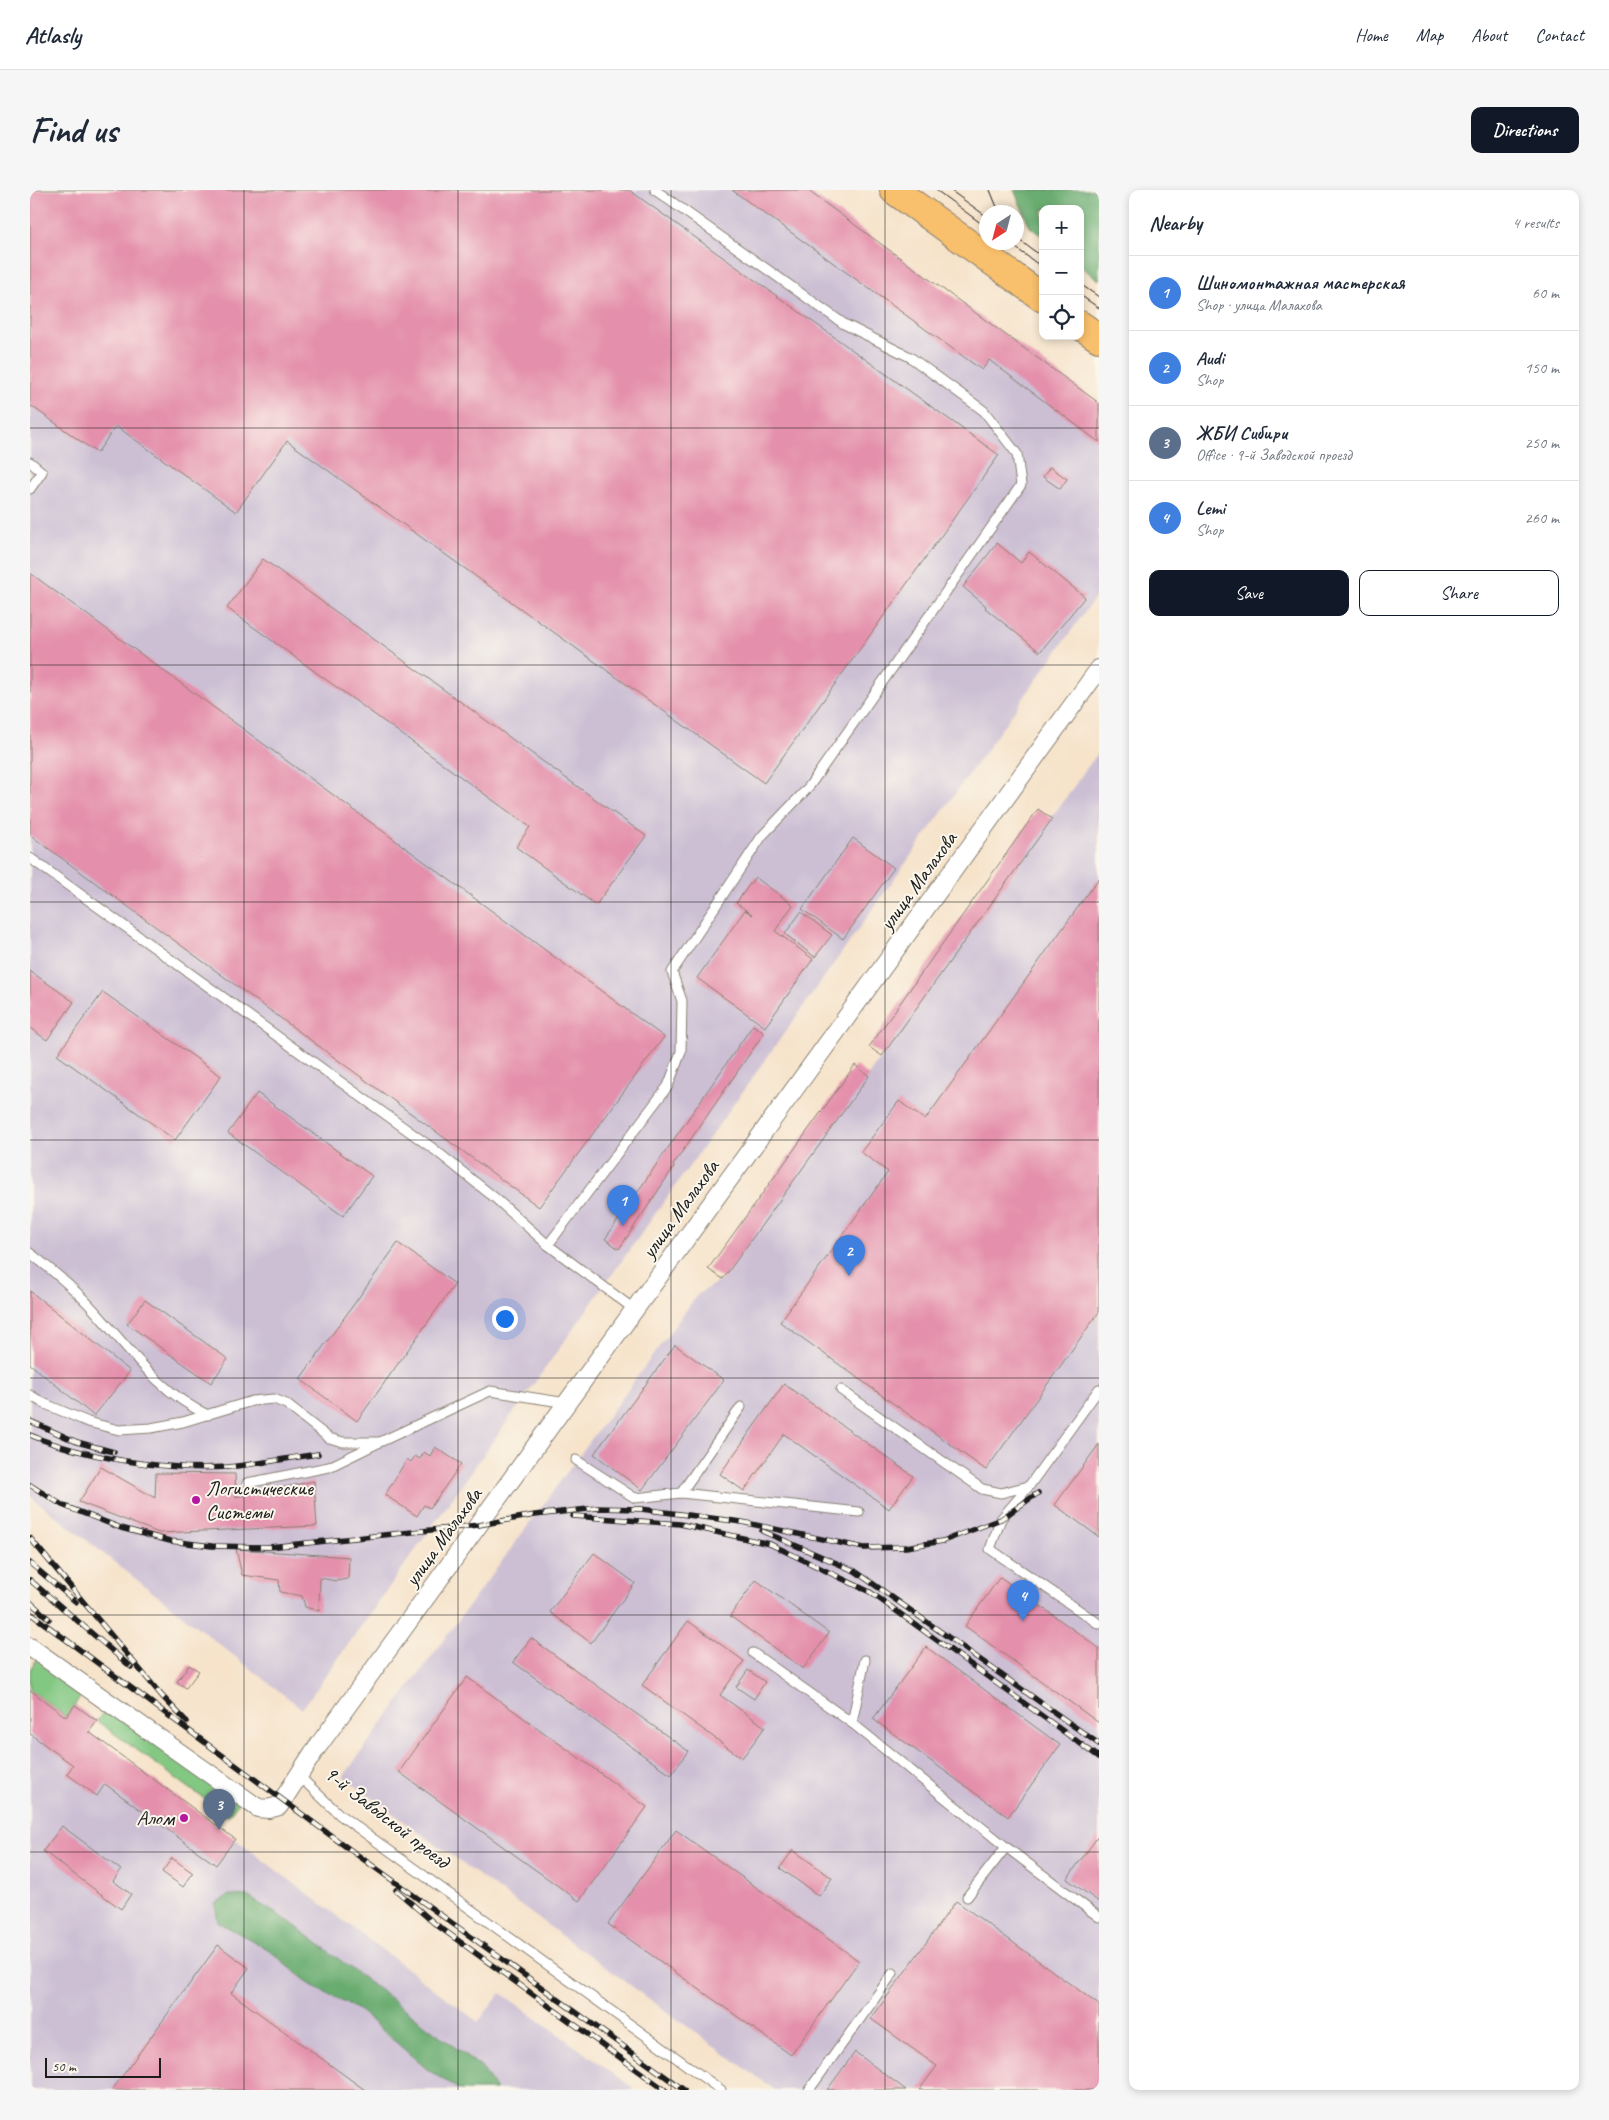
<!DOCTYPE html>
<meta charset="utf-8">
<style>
body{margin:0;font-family:Caveat,sans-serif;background:#f6f6f7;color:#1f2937}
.controls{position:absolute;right:15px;top:15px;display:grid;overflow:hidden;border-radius:10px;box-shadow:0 2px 8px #0003}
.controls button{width:45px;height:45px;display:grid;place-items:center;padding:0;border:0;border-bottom:1px solid #e0e1e3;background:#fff;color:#1f2937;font:25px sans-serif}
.compass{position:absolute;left:949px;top:15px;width:45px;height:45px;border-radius:50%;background:#fff;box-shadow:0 2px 8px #0003;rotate:216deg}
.scale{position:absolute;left:15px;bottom:12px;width:116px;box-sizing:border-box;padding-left:5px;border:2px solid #1c1c1c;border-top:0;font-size:14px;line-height:18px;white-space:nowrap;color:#1c1c1c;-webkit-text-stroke:4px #fbf7ec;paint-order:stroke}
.you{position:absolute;left:474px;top:1128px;width:18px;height:18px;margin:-12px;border:4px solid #fff;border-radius:50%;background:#1a73e8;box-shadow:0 0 0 8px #1a73e833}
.badge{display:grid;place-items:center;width:32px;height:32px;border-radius:50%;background:#111827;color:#fff;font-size:16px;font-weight:700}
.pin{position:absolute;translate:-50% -41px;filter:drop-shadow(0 1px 2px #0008)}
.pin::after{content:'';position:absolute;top:26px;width:18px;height:15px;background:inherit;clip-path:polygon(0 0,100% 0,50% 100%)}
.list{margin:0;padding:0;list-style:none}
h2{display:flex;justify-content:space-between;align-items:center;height:65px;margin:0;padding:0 20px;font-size:21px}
h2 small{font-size:16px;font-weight:400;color:#747a83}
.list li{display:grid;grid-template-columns:32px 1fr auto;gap:15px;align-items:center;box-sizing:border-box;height:75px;padding:0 20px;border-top:1px solid #e0e1e3}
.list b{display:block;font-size:19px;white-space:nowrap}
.list p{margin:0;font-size:16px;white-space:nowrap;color:#747a83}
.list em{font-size:16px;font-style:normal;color:#747a83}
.actions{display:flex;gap:10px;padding:15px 20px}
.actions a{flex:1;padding:11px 0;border:1px solid #111827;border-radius:10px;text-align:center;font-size:18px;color:#111827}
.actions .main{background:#111827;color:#fff}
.icon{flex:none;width:28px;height:28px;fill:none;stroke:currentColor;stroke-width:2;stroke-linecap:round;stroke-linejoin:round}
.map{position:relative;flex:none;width:1069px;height:1900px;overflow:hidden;border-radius:10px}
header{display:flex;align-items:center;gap:30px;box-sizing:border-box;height:70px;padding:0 25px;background:#fff;border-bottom:1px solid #e0e1e3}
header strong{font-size:24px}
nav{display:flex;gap:28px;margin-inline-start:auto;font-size:18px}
.intro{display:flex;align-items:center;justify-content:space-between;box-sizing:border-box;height:120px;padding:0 30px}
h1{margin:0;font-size:35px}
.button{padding:12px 22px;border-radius:10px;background:#111827;color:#fff;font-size:18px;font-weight:700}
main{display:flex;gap:30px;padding:0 30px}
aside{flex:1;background:#fff;border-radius:10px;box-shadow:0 2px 8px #0003}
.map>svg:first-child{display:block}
</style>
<header>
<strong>Atlasly</strong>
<nav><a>Home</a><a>Map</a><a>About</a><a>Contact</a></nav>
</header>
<div class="intro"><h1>Find us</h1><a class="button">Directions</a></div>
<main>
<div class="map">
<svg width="1069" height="1900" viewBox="0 0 1069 1900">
<rect width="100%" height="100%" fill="#fbf7ec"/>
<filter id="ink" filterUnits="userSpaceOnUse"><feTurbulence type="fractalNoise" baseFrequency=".02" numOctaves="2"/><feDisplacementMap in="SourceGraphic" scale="10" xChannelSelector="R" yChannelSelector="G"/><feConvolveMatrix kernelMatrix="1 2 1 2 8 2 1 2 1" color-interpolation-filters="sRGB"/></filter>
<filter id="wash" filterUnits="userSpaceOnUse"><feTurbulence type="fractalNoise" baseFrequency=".0096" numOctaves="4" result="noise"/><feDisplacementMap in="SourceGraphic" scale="20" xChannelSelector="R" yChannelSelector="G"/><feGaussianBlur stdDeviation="1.12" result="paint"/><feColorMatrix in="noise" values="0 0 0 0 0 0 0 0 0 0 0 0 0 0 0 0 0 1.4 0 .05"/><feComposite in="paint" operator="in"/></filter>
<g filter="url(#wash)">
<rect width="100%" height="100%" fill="#f6e3ca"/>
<!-- industrial -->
<g fill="#ccbfd4">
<path d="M0,0H777L1069,213V402L272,1519L0,1306Z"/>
<path d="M1069,561V1900H745L313,1587L668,1104L693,1089Z"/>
<path d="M0,1500L205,1649L448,1832L471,1803L606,1900H0Z"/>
</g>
<!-- green -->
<g fill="#82c782" stroke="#4f724f">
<path d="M7,1469L53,1503L36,1527L0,1500V1479Z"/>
<path d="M77,1518L208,1613L198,1626L67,1531Z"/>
</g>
<!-- forest -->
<g fill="#69ac70" stroke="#426446">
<path d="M984,0H1069V90L1050,76V19H1013V47L1000,37Z"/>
<path d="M200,1705L217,1706L260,1732L452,1878L466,1900H430L398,1880L330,1821L281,1795L238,1759L188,1732L185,1713Z"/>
</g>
<g id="blocks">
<!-- building -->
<g fill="#e48fab">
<path d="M0,0H599L969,265L734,593L257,251L206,322L86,236L67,263L0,215Z"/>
<path d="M702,0H777L1069,213V252L959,170L952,180Z"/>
<path d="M1020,277L1037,289L1030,299L1013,287Z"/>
<path d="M967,353L991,373L999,362L1055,407L1010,462L955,418L956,416L933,397Z"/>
<path d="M233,369L616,646L566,715L486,657L500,637L197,418Z"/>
<path d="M0,383L634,847L509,1017L0,645Z"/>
<path d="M1008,619L1022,629L852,866L839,857Z"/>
<path d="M823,648L864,678L813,749L772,719Z"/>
<path d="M725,687L763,715L745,741L783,769L735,837L667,788L715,720L723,725L706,713Z"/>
<path d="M1069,688V1122L956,1280L750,1132L858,982L831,962L869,911L895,930Z"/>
<path d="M771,722L802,745L785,767L755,744Z"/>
<path d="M0,781L44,812L17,850L0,838Z"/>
<path d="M73,802L191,886L145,950L27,865Z"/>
<path d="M723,835L734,843L643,975L644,977L589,1059L575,1049Z"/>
<path d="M825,875L839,886L693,1089L678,1079Z"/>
<path d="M227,903L342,986L313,1026L198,943Z"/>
<path d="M368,1053L425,1094L327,1231L270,1189Z"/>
<path d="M0,1101L100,1181L64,1226L0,1174Z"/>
<path d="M115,1110L198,1169L181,1193L97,1134Z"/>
<path d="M645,1155L694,1190L612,1300L564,1264Z"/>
<path d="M754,1194L883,1286L859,1319L754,1244L714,1301L690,1284Z"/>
<path d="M1069,1254V1347L1025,1315Z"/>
<path d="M405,1257L431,1274L400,1318L394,1315L387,1326L355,1305L377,1269L381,1272L385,1266L390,1269L394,1262L400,1266Z"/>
<path d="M71,1277L125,1308L126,1283L205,1284L206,1307L284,1291L287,1336L129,1343L49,1312Z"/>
<path d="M206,1359L319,1367L318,1389L306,1391L290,1388L289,1421L275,1417L272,1406L250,1402L249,1390L212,1385Z"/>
<path d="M564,1363L605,1393L561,1453L520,1422Z"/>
<path d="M970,1387L1069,1458V1533L935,1436Z"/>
<path d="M726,1390L799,1443L773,1479L700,1426Z"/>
<path d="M658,1431L714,1471L690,1505L735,1537L712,1568L612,1495Z"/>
<path d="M501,1448L658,1561L641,1585L483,1472Z"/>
<path d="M896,1457L1030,1555L978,1627L843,1529Z"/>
<path d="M159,1475L169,1481L156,1498L147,1492Z"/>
<path d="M718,1480L735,1492L724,1509L706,1497Z"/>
<path d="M437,1487L617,1617L549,1711L369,1582Z"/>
<path d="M0,1500L36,1527L45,1515L67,1531L59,1542L205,1649L186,1675L75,1594L67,1606L37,1584L43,1575L0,1544Z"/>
<path d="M32,1636L91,1680L83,1691L101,1704L91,1719L13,1661Z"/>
<path d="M646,1640L829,1771L761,1865L578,1734Z"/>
<path d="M1069,1645V1712L1037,1689Z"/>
<path d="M763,1660L802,1688L789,1706L750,1678Z"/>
<path d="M142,1668L163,1683L153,1697L132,1682Z"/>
<path d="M926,1711L1069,1815V1900H889L907,1876L841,1829Z"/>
<path d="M188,1755L219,1778L201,1803L335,1900H82Z"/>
<path d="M825,1862L876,1900H797Z"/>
</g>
</g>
</g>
<g filter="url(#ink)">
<use href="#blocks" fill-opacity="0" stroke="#898073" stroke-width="1"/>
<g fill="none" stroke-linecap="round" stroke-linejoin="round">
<defs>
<g id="lane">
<path d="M0,272L12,282L0,299"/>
<path d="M0,668L405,960L465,1008L518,1055"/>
<path d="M0,1063C22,1080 45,1099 63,1119C98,1157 129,1203 178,1225"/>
<path d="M605,1120L518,1055L638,896L651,862L652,811L642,782L732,646L778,598L991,295L987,264L954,221L880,167L814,134L625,0"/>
<path d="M1069,1199L999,1296L971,1329L960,1359L1069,1434"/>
<path d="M811,1200L952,1299L971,1303L999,1296"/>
<path d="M0,1205L13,1213L58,1232L89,1240L121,1238L153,1232L222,1211L244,1209L256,1214L299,1248L313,1252H350L460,1201L537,1213"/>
<path d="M546,1270L605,1308L651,1303L711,1217"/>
<path d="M217,1293L299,1277L348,1253"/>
<path d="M651,1303L829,1322"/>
<path d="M723,1463L822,1533L976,1657L1069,1727"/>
<path d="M822,1533L835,1470"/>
<path d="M269,1586L310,1625L691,1900"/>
<path d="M937,1707L976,1657"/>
<path d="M779,1900L863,1783"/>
</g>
<path id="street" d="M0,1457L228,1618L238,1619L249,1616L283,1563L1069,479"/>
<g id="primary">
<path d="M864,0L1013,108"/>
<path d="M1050,135L1069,148"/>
</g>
</defs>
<!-- lane casing -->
<use href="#lane" stroke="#898073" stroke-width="11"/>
<!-- street casing -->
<use href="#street" stroke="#898073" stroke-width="20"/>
<!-- primary casing -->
<use href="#primary" stroke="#898073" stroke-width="30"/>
<!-- lane -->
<use href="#lane" stroke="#fff" stroke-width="9"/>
<!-- street -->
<use href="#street" stroke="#fff" stroke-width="18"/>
<!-- primary -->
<use href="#primary" stroke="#f8bf6c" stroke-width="28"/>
<!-- tram -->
<g stroke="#1c1c1c" stroke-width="1">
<path d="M906,0L956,37"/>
<path d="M920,0L956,26"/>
<path d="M960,0L969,22"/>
<path d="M986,48L1013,67"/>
<path d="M978,52L1013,78"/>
<path d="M1050,94L1069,107"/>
<path d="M1050,105L1069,118"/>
</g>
<defs>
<g id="rail">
<path d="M0,1231L47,1252L84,1262"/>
<path d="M0,1245C55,1268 138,1281 198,1277C228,1274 258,1268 288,1264"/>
<path d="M0,1295L32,1315L91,1338L140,1351L182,1356L239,1357L449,1335L505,1325L567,1318L611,1319L712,1332L834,1358L876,1357L913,1351L971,1329L1008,1303"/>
<path d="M543,1326L650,1334L740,1354L840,1402L1069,1567"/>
<path d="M732,1341L825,1381L1069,1554"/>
<path d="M0,1348L132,1506L157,1532"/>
<path d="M0,1373L46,1412"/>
<path d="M0,1390L101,1477"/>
<path d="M0,1412L19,1429"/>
<path d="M0,1423L315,1656L654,1900"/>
<path d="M366,1700L404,1733L635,1900"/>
</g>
</defs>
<!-- rail casing -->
<use href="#rail" stroke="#1c1c1c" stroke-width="5.5"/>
<!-- rail -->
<use href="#rail" stroke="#fbf7ec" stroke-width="4" stroke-dasharray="11" stroke-linecap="butt"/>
</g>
</g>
<!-- grid -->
<path fill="none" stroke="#1c1c1c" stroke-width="1" stroke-opacity="0.55" d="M214,0V1900M428,0V1900M641,0V1900M855,0V1900M0,238H1069M0,475H1069M0,712H1069M0,950H1069M0,1188H1069M0,1425H1069M0,1662H1069"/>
<!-- markers -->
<g fill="#b5179e" stroke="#fbf7ec" stroke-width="2">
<circle cx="166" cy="1310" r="5"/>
<circle cx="154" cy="1628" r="5"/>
</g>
<g text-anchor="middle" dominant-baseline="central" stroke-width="4" stroke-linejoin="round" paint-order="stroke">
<!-- street labels -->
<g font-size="21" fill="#1c1c1c" stroke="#fbf7ec">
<text transform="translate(888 691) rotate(-54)">улица Малахова</text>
<text transform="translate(650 1019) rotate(-54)">улица Малахова</text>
<text transform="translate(413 1347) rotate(-54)">улица Малахова</text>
<text transform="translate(357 1627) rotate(38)">9-й Заводской проезд</text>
</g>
<!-- poi labels -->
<g font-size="21" fill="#1c1c1c" stroke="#fbf7ec" text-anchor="start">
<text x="176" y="1298">Логистические<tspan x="176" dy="24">Системы</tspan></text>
<text x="144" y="1628" text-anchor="end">Алом</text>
</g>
</g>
</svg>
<div class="controls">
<button>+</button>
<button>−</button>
<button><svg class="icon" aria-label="locate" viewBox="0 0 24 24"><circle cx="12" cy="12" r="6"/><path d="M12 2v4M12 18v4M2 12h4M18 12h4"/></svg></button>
</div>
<svg class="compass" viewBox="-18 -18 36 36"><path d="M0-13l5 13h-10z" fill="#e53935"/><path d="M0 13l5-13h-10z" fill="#747a83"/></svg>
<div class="scale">50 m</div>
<div class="you"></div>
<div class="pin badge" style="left:593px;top:1036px;background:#3f7fe0">1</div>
<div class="pin badge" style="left:819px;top:1086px;background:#3f7fe0">2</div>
<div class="pin badge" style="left:189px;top:1640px;background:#5c6f8a">3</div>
<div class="pin badge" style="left:993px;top:1431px;background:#3f7fe0">4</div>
</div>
<aside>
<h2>Nearby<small>4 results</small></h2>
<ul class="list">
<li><span class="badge" style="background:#3f7fe0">1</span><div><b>Шиномонтажная мастерская</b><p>Shop · улица Малахова</p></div><em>60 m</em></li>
<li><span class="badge" style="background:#3f7fe0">2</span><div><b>Audi</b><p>Shop</p></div><em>150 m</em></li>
<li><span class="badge" style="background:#5c6f8a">3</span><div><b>ЖБИ Сибири</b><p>Office · 9-й Заводской проезд</p></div><em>250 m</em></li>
<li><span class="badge" style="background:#3f7fe0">4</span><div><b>Lemi</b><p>Shop</p></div><em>260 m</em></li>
</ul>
<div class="actions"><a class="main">Save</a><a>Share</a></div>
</aside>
</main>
